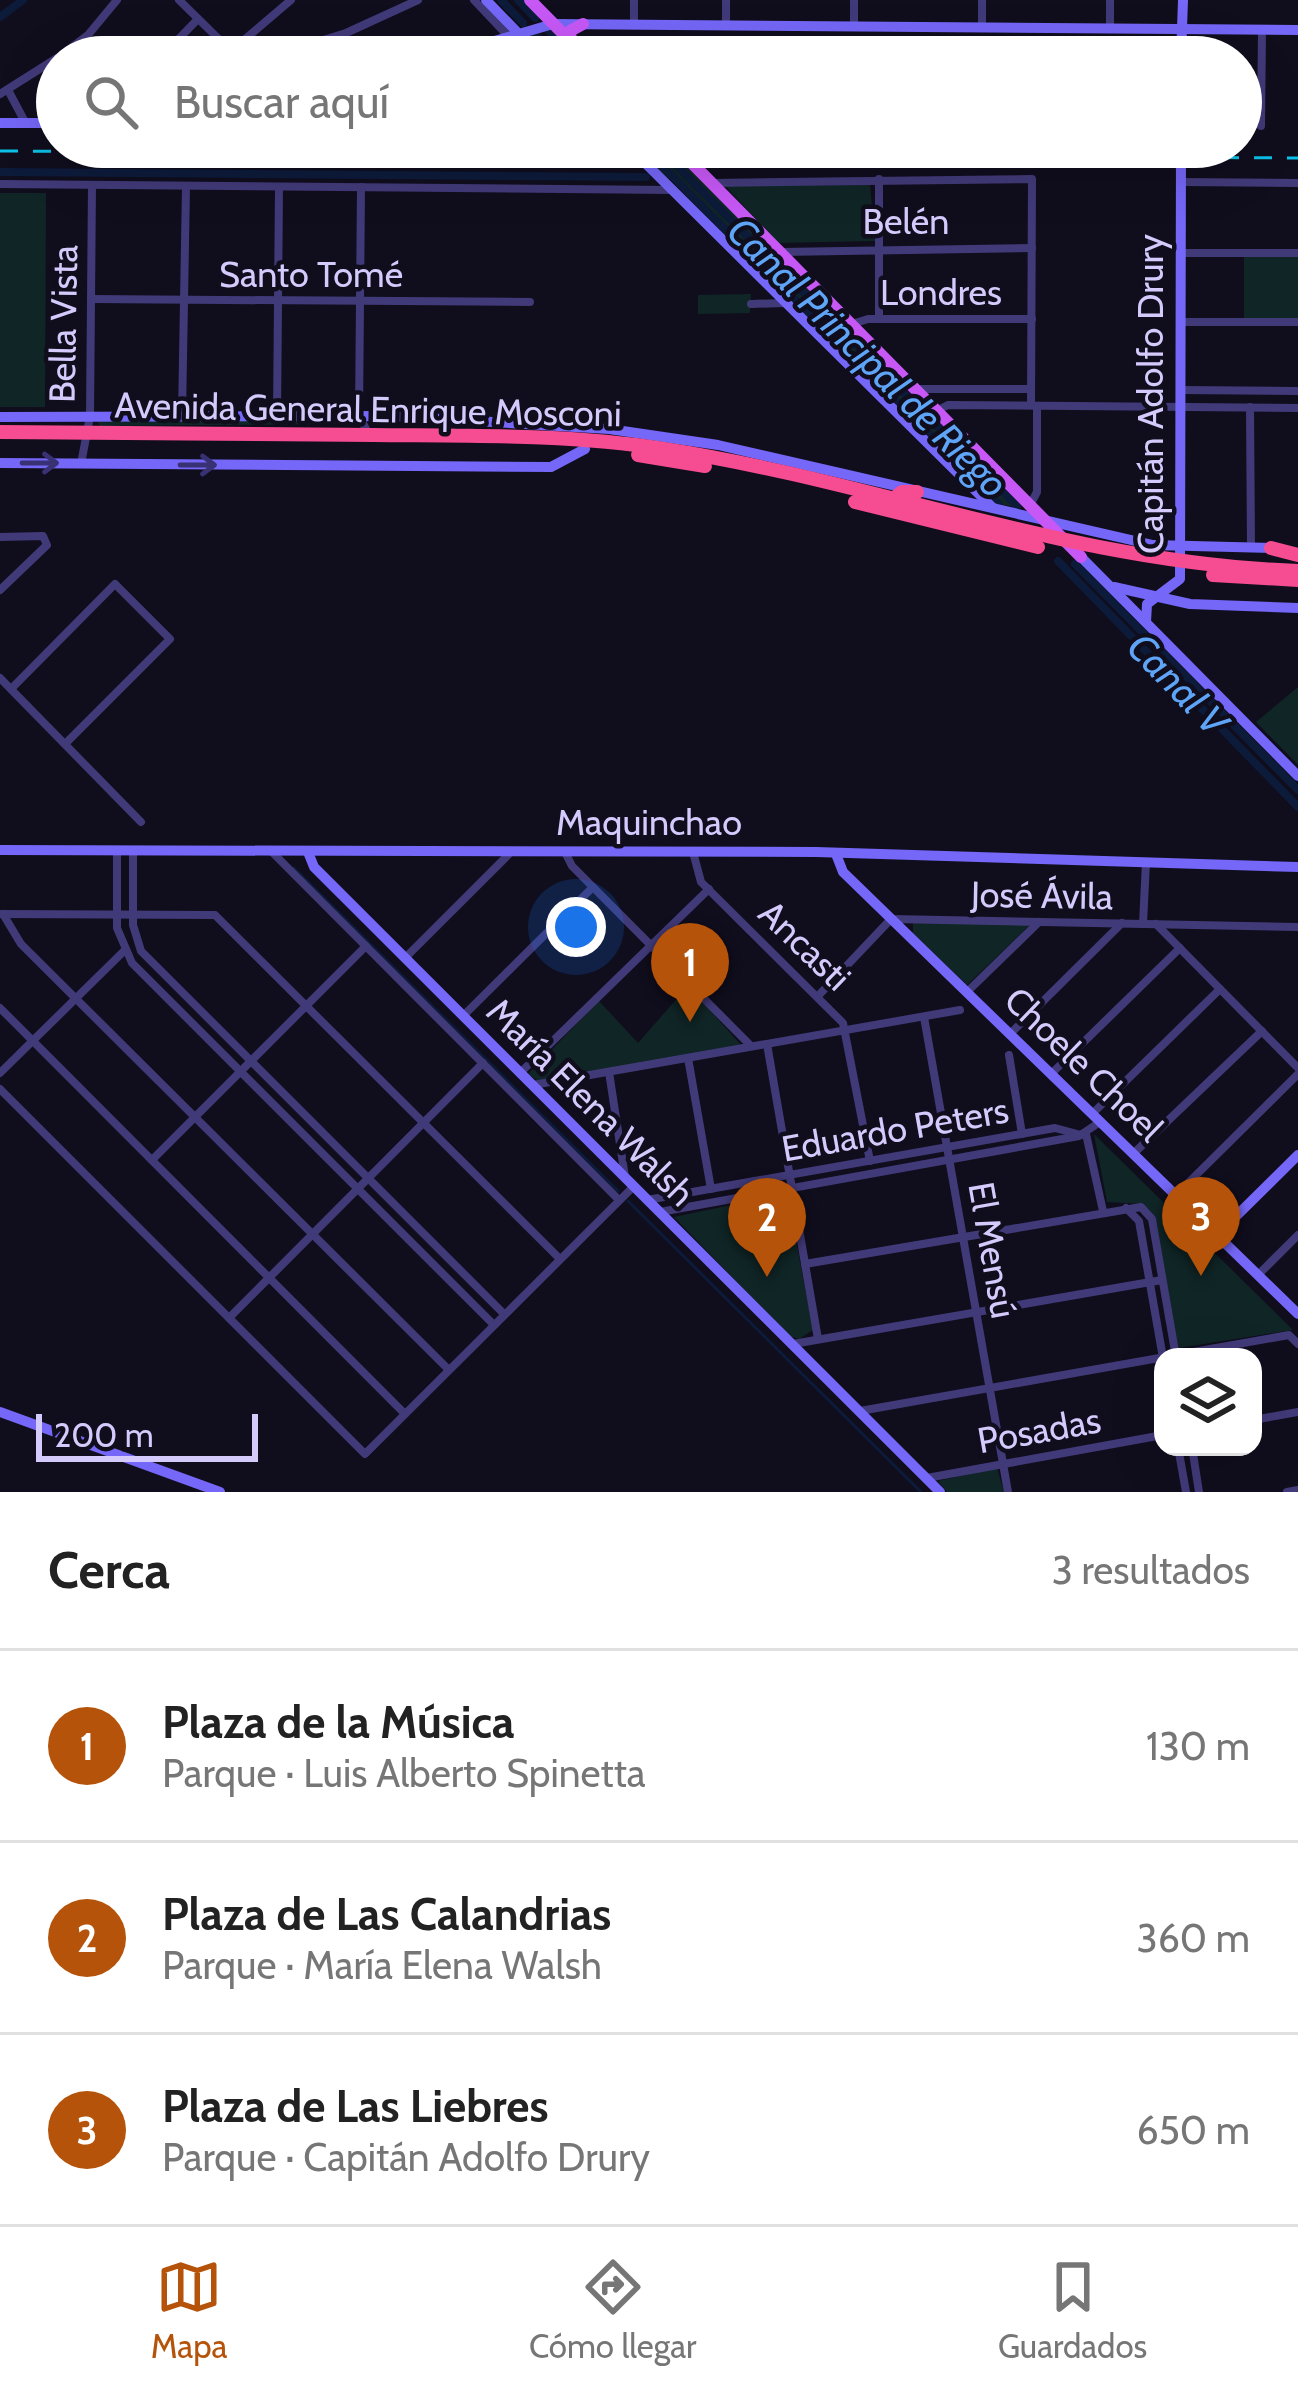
<!DOCTYPE html>
<html lang="es">
<meta charset="utf-8">
<style>
body{margin:0;font-family:Cabin,sans-serif;background:#f2f2f2;color:#222}
.controls{position:absolute;right:36px;bottom:36px;display:grid;overflow:hidden;border-radius:24px;box-shadow:0 12px 48px #0002}
.controls button{width:108px;height:108px;display:grid;place-items:center;padding:0;border:0;border-bottom:3px solid #e0e0e0;background:#fff;color:#222;font:60px sans-serif}
.scale{position:absolute;left:36px;bottom:30px;width:222px;box-sizing:border-box;padding-left:12px;border:6px solid #d4cbfc;border-top:0;font-size:33px;line-height:42px;white-space:nowrap;color:#d4cbfc;-webkit-text-stroke:9px #100d1d;paint-order:stroke}
.you{position:absolute;left:576px;top:927px;width:42px;height:42px;margin:-30px;border:9px solid #fff;border-radius:50%;background:#1a73e8;box-shadow:0 0 0 18px #1a73e833}
.badge{display:grid;place-items:center;width:78px;height:78px;border-radius:50%;background:#b45309;color:#fff;font-size:39px;font-weight:700}
.pin{position:absolute;translate:-50% -99px;filter:drop-shadow(0 3px 6px #0008)}
.pin::after{content:'';position:absolute;top:63px;width:42px;height:36px;background:inherit;clip-path:polygon(0 0,100% 0,50% 100%)}
.list{margin:0;padding:0;list-style:none}
h2{display:flex;justify-content:space-between;align-items:center;height:156px;margin:0;padding:0 48px;font-size:51px}
h2 small{font-size:39px;font-weight:400;color:#767676}
.list li{display:grid;grid-template-columns:78px 1fr auto;gap:36px;align-items:center;box-sizing:border-box;height:192px;padding:0 48px;border-top:3px solid #e0e0e0}
.list b{display:block;font-size:45px;white-space:nowrap}
.list p{margin:0;font-size:39px;white-space:nowrap;color:#767676}
.list em{font-size:39px;font-style:normal;color:#767676}
.icon{flex:none;width:66px;height:66px;fill:none;stroke:currentColor;stroke-width:2;stroke-linecap:round;stroke-linejoin:round}
.map{position:relative;flex:none;width:1298px;height:1492px;overflow:hidden}
.search{position:absolute;background:#fff;box-shadow:0 12px 48px #0002;left:36px;right:36px;top:36px;height:132px;display:flex;align-items:center;gap:30px;box-sizing:border-box;padding:0 42px;border-radius:66px;color:#767676;font-size:45px}
.sheet{height:732px;background:#fff}
nav{display:flex;justify-content:space-around;align-items:center;box-sizing:border-box;height:168px;border-top:3px solid #e0e0e0;background:#fff;font-size:33px;color:#767676}
nav a{display:grid;justify-items:center;gap:6px}
nav .on{color:#b45309}
.map>svg:first-child{display:block}
</style>
<div class="map">
<svg width="1298" height="1492" viewBox="0 0 1298 1492">
<rect width="100%" height="100%" fill="#100d1d"/>
<!-- green -->
<g fill="#102526">
<path d="M634,147H670L1021,508L993,503L699,206Z"/>
<path d="M723,184H870L875,241L779,243Z"/>
<path d="M0,193H46L45,407H0Z"/>
<rect x="1244" y="257" width="54" height="61"/>
<path d="M751,294L750,313L698,314V295Z"/>
<path d="M97,420H352L354,424L100,426Z"/>
<path d="M1298,687V765L1256,722Z"/>
<path d="M913,923L1028,924L1029,926L967,985L913,933Z"/>
<path d="M688,986L742,1046L538,1081L528,1074L599,1001L638,1043Z"/>
<path d="M1094,1134L1293,1330L1178,1348L1153,1214L1143,1204L1107,1202Z"/>
<path d="M787,1193L813,1330L799,1339L789,1336L674,1217Z"/>
<path d="M997,1468L1004,1492H947L938,1481Z"/>
</g>
<g fill="none" stroke-linecap="round" stroke-linejoin="round">
<!-- stream -->
<g stroke="#0d1b3b" stroke-width="3">
<path d="M294,868L618,1191"/>
<path d="M628,1201L921,1492"/>
</g>
<!-- canal -->
<g stroke="#0d1b3b" stroke-width="8">
<path d="M501,0L523,23"/>
<path d="M518,0L535,18"/>
<path d="M0,17L23,0"/>
<path d="M547,29L574,57"/>
<path d="M534,33L556,57"/>
<path d="M653,157L998,503"/>
<path d="M668,157L1017,506"/>
<path d="M0,172L646,177"/>
<path d="M1058,561L1298,807"/>
<path d="M1075,564L1298,790"/>
</g>
<!-- street -->
<g stroke="#413a79" stroke-width="8">
<path d="M179,0L231,51"/>
<path d="M474,0L508,36"/>
<path d="M634,24V0"/>
<path d="M726,25V0"/>
<path d="M854,26V0"/>
<path d="M982,27V0"/>
<path d="M1110,29V0"/>
<path d="M59,57L88,35L117,0"/>
<path d="M161,57L198,19"/>
<path d="M224,57L291,0"/>
<path d="M268,57L346,33L418,0"/>
<path d="M8,90L25,122"/>
<path d="M0,94L57,58"/>
<path d="M1261,126L1262,30"/>
<path d="M1181,182L1298,183"/>
<path d="M711,183L1032,179L1031,405"/>
<path d="M0,184L672,190"/>
<path d="M361,187L359,416L367,431"/>
<path d="M781,252L1032,248"/>
<path d="M1181,253H1298"/>
<path d="M91,299L530,302"/>
<path d="M751,304L785,303"/>
<path d="M879,319V179"/>
<path d="M1180,322H1298"/>
<path d="M852,324L868,319H1032"/>
<path d="M919,389H1031"/>
<path d="M1180,390L1298,391"/>
<path d="M1250,407L1251,548"/>
<path d="M936,411L948,405L1298,408"/>
<path d="M182,416L186,186"/>
<path d="M277,416L279,187"/>
<path d="M81,464L90,416L92,185"/>
<path d="M1029,507L1037,492V406"/>
<path d="M0,537L43,536L47,545L0,590"/>
<path d="M0,678L141,822"/>
<path d="M11,689L115,584L170,639L65,744"/>
<path d="M117,850V928L132,963L494,1325"/>
<path d="M133,850V925L141,951L504,1314"/>
<path d="M272,852L619,1200"/>
<path d="M565,852L572,866L751,1046"/>
<path d="M693,852L701,882L843,1023L870,1161"/>
<path d="M0,914L215,915L560,1259"/>
<path d="M3,914L21,944L449,1370"/>
<path d="M1143,924L1146,862"/>
<path d="M1156,924L1298,1068"/>
<path d="M405,958L510,853"/>
<path d="M967,992L1039,922"/>
<path d="M818,996L891,919L1298,927"/>
<path d="M0,1008L405,1414"/>
<path d="M463,1016L593,887"/>
<path d="M924,1017L1008,1492"/>
<path d="M1010,1034L1122,923"/>
<path d="M767,1044L818,1339"/>
<path d="M1009,1055L1022,1134"/>
<path d="M688,1058L711,1189"/>
<path d="M609,1072L625,1177"/>
<path d="M0,1073L124,951"/>
<path d="M520,1073L709,889"/>
<path d="M1051,1074L1180,948"/>
<path d="M533,1085L960,1010"/>
<path d="M0,1089L365,1454L633,1187"/>
<path d="M1092,1114L1220,989"/>
<path d="M1086,1134L1103,1211"/>
<path d="M1133,1154L1262,1031"/>
<path d="M152,1160L366,946"/>
<path d="M1176,1195L1298,1074"/>
<path d="M647,1200L1055,1128L1081,1135"/>
<path d="M1126,1208L1139,1221L1163,1358"/>
<path d="M660,1212L1079,1136L1100,1122"/>
<path d="M805,1264L1141,1207L1152,1219L1176,1357"/>
<path d="M1258,1275L1298,1235"/>
<path d="M229,1318L483,1063"/>
<path d="M793,1344L1162,1280"/>
<path d="M860,1411L1289,1335L1298,1344"/>
<path d="M1253,1420L1298,1412"/>
<path d="M1178,1447L1186,1492"/>
<path d="M1192,1447L1199,1492"/>
<path d="M927,1478L1163,1435"/>
<path d="M1287,1492L1298,1490"/>
</g>
<!-- secondary -->
<g stroke="#7567f7" stroke-width="10">
<path d="M486,0L541,57"/>
<path d="M440,57L553,24L1298,30"/>
<path d="M1181,57L1183,0"/>
<path d="M0,123H57"/>
<path d="M629,147L993,508"/>
<path d="M0,417L392,416L609,429L718,445L1153,545L1277,548"/>
<path d="M0,463L551,467L585,449"/>
<path d="M1081,557L1298,776"/>
<path d="M1114,587L1190,604L1298,608"/>
<path d="M1146,622L1147,604L1180,579L1181,147"/>
<path d="M0,850L816,852L1298,867"/>
<path d="M308,852L314,867L940,1492"/>
<path d="M836,854L843,872L1298,1314"/>
<path d="M1217,1235L1298,1155"/>
<path d="M0,1412L220,1492"/>
</g>
<!-- primary -->
<g stroke="#c758f6" stroke-width="12">
<path d="M530,0L586,57"/>
<path d="M571,42L570,31L583,24"/>
<path d="M676,147L1081,557"/>
</g>
<!-- highway -->
<g stroke="#f64c91" stroke-width="14">
<path d="M0,432C124,433 249,434 373,435C470,436 568,434 664,449C883,483 1071,563 1298,571"/>
<path d="M638,455L705,466"/>
<path d="M891,501L902,492H917"/>
<path d="M855,502L1038,547"/>
<path d="M1271,548L1298,555"/>
<path d="M1213,575L1298,580"/>
</g>
<!-- rail -->
<path stroke="#0cc1e7" stroke-width="3" stroke-dasharray="18 15" stroke-linecap="butt" d="M0,151L1298,158"/>
</g>
<!-- one-way arrows -->
<defs><path id="oneway-shaft" d="M-6 0H5M1.5-3L5.5 0L1.5 3" fill="none" stroke-width="1.6" stroke-linecap="round" stroke-linejoin="round" transform="scale(3)"/></defs>
<g stroke="#383174">
<use href="#oneway-shaft" transform="translate(40 463)"/>
<use href="#oneway-shaft" transform="translate(198 465)"/>
</g>
<g text-anchor="middle" dominant-baseline="central" stroke-width="9" stroke-linejoin="round" paint-order="stroke">
<!-- street labels -->
<g font-size="36" fill="#d4cbfc" stroke="#100d1d">
<text x="906" y="221">Belén</text>
<text x="311" y="274">Santo Tomé</text>
<text x="941" y="292">Londres</text>
<text transform="translate(63 324) rotate(-89)">Bella Vista</text>
<text transform="translate(1150 394) rotate(-90)">Capitán Adolfo Drury</text>
<text transform="translate(368 409) rotate(1)">Avenida General Enrique Mosconi</text>
<text x="649" y="822">Maquinchao</text>
<text transform="translate(1042 895) rotate(1)">José Ávila</text>
<text transform="translate(805 945) rotate(44)">Ancasti</text>
<text transform="translate(1084 1064) rotate(44)">Choele Choel</text>
<text transform="translate(591 1102) rotate(45)">María Elena Walsh</text>
<text transform="translate(895 1129) rotate(-10)">Eduardo Peters</text>
<text transform="translate(993 1250) rotate(80)">El Mensú</text>
<text transform="translate(1039 1430) rotate(-10)">Posadas</text>
</g>
<!-- water labels -->
<g font-size="39" font-style="italic" fill="#5fa5f7" stroke="#100d1d">
<text transform="translate(868 357) rotate(45)">Canal Principal de Riego</text>
<text transform="translate(1178 684) rotate(46)">Canal V</text>
</g>
</g>
</svg>
<div class="controls">
<button><svg class="icon" aria-label="layers" viewBox="0 0 24 24"><path d="M12 4l9 5-9 5-9-5zM3 14l9 5 9-5"/></svg></button>
</div>
<div class="scale">200 m</div>
<div class="you"></div>
<div class="pin badge" style="left:690px;top:1022px">1</div>
<div class="pin badge" style="left:767px;top:1277px">2</div>
<div class="pin badge" style="left:1201px;top:1276px">3</div>
<div class="search"><svg class="icon" aria-label="search" viewBox="0 0 24 24"><circle cx="10" cy="10" r="6"/><path d="M15 15l6 6"/></svg>Buscar aquí</div>
</div>
<section class="sheet">
<h2>Cerca<small>3 resultados</small></h2>
<ul class="list">
<li><span class="badge">1</span><div><b>Plaza de la Música</b><p>Parque · Luis Alberto Spinetta</p></div><em>130 m</em></li>
<li><span class="badge">2</span><div><b>Plaza de Las Calandrias</b><p>Parque · María Elena Walsh</p></div><em>360 m</em></li>
<li><span class="badge">3</span><div><b>Plaza de Las Liebres</b><p>Parque · Capitán Adolfo Drury</p></div><em>650 m</em></li>
</ul>
</section>
<nav>
<a class="on"><svg class="icon" aria-label="map" viewBox="0 0 24 24"><path d="M3 6l6-2 6 2 6-2v14l-6 2-6-2-6 2zM9 4v14M15 6v14"/></svg>Mapa</a>
<a><svg class="icon" aria-label="directions" viewBox="0 0 24 24"><path d="M12 3l9 9-9 9-9-9zM9 14v-3h6M13 9l2 2-2 2"/></svg>Cómo llegar</a>
<a><svg class="icon" aria-label="saved" viewBox="0 0 24 24"><path d="M7 4h10v16l-5-4-5 4z"/></svg>Guardados</a>
</nav>
